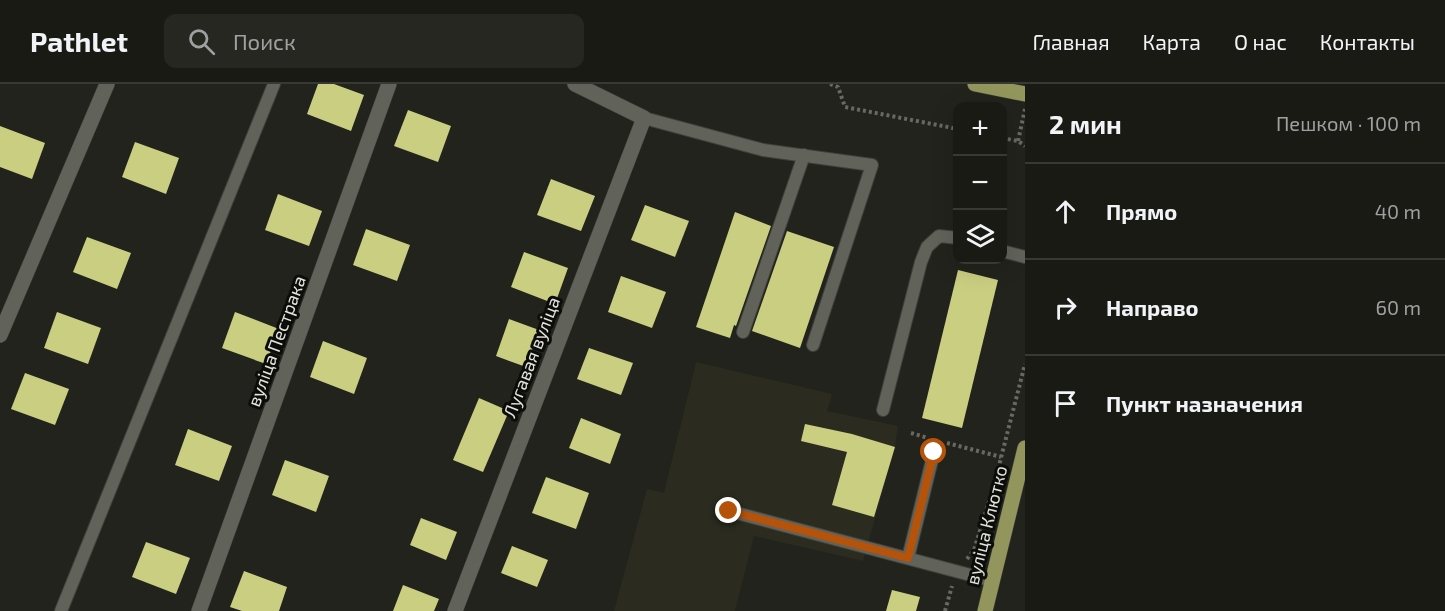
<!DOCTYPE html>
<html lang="ru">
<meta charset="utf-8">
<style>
body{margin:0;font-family:"Exo 2",sans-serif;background:#272722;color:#f1f3f6}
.controls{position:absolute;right:18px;top:18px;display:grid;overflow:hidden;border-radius:12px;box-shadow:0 6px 24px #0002}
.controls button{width:54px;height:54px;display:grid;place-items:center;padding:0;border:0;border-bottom:2px solid #383834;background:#1a1a15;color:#f1f3f6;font:30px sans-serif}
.stop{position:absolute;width:18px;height:18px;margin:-14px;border:4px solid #b45309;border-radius:50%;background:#fff}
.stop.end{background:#b45309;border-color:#fff;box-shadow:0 2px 6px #0008}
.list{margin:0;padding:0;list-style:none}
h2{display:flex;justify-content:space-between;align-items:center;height:78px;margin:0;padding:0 24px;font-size:26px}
h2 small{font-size:20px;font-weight:400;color:#9fa1a0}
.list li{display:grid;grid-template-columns:39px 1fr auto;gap:18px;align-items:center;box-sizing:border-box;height:96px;padding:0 24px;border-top:2px solid #383834}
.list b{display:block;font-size:22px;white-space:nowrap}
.list em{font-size:20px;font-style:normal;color:#9fa1a0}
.icon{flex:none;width:33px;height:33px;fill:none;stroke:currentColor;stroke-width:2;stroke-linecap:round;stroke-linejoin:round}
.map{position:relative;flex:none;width:1025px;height:527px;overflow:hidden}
header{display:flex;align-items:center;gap:36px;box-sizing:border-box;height:84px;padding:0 30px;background:#1a1a15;border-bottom:2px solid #383834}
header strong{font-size:28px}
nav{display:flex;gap:33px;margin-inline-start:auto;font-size:21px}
.search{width:420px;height:54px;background:#272722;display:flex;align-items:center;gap:15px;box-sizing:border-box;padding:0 21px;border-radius:12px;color:#9fa1a0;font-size:22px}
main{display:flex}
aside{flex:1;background:#1a1a15}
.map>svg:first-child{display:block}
</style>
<header>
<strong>Pathlet</strong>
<div class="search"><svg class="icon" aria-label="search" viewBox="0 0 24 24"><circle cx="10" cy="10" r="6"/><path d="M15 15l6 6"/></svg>Поиск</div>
<nav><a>Главная</a><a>Карта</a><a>О нас</a><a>Контакты</a></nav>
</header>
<main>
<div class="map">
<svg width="1025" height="527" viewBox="0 0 1025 527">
<rect width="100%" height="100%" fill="#22231c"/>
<!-- built -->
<path fill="#2b2c1f" d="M696,278L832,310L827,327L898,342L895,363L863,477L754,452L735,527H614L647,405L664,409Z"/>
<!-- building -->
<g fill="#cace81">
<path d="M318,0H334L364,11L351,47L307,30Z"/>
<path d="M408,26L451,42L438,78L394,62Z"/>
<path d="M0,42L45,59L32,95L0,83Z"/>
<path d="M135,58L179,74L166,110L122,93Z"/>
<path d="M551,95L595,112L581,147L537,131Z"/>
<path d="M278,110L322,127L309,162L265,146Z"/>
<path d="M645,121L689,137L675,173L631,156Z"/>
<path d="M735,128L771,142L736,242L734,241L730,254L696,243Z"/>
<path d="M366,145L410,161L397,197L353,181Z"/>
<path d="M787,147L834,163L800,264L752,247Z"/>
<path d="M87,153L131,169L117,205L73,188Z"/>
<path d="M524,168L568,184L555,220L511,203Z"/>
<path d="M958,186L998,196L962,344L922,334Z"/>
<path d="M621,192L666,208L652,244L608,228Z"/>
<path d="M57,228L101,244L88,280L44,264Z"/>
<path d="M235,228L279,245L266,280L222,264Z"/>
<path d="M509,235L539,246L526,283L496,272Z"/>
<path d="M323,257L367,274L354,310L310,293Z"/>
<path d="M589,264L633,279L621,311L577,295Z"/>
<path d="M25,289L69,305L55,341L11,325Z"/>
<path d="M479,314L509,327L483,388L453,376Z"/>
<path d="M581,334L621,350L610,380L569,364Z"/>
<path d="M805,340L852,350L895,363L874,433L832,421L847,368L801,357Z"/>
<path d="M188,345L232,362L219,397L175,381Z"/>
<path d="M285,376L329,392L316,428L272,411Z"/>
<path d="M546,393L589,409L576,445L532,429Z"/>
<path d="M421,434L457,448L446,476L410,461Z"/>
<path d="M146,458L190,474L176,510L132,493Z"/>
<path d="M512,462L548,476L537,503L501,489Z"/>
<path d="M244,487L287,503L279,527H242L230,523Z"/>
<path d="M403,501L439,515L434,527H393Z"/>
<path d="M892,506L920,513L916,527H886Z"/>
</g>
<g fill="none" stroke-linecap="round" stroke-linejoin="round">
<defs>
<g id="service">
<path d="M644,34L763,66L872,81L813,261"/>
<path d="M1002,167L1025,173"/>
<path d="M743,248L804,71"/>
<path d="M883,326L921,178L927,163L939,152L958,154"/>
<path d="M729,427L993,497"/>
<path d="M908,474L934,368"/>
<path d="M61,527L274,0"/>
</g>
<g id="minor">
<path d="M0,251L107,0"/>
<path d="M199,527L389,0"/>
<path d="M455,527L644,34L575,0"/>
</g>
<g id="primary">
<path d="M975,0L1025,10"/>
<path d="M985,527L1025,364"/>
</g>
</defs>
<!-- service casing -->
<use href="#service" stroke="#40403b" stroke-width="14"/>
<!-- minor casing -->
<use href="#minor" stroke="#40403b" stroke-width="16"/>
<!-- primary casing -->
<use href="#primary" stroke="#40403b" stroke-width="16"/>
<!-- path -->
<g stroke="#686963" stroke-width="4" stroke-dasharray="3 3" stroke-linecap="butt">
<path d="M830,0L838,3L845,23L958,45"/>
<path d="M1002,54L1018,57L1025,62"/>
<path d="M1018,57L1025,25"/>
<path d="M911,349L928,354"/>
<path d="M947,359L1001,373"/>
<path d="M967,475L974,466L993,405L1025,280"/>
<path d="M945,527L952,502"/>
</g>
<!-- service -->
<use href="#service" stroke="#61625a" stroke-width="12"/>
<!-- minor -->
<use href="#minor" stroke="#61625a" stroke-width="15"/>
<!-- primary -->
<use href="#primary" stroke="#93965c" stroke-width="15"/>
</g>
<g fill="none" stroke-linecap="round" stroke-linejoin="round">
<!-- route -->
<path stroke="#b45309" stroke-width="8" d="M729,427L908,474L934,368"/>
</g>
<g text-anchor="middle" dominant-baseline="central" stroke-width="6" stroke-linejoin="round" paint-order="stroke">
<!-- street labels -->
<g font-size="18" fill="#e3e3df" stroke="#0c0c09">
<text transform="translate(276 257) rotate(-70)">вуліца Пестрака</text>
<text transform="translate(531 273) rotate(-69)">Лугавая вуліца</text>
<text transform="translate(986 441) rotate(-76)">вуліца Клютко</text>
</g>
</g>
</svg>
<div class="controls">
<button>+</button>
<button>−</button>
<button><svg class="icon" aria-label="layers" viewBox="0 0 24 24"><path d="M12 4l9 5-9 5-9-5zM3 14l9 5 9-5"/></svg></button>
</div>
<div class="stop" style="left:934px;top:368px"></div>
<div class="stop end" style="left:729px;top:427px"></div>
</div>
<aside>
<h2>2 мин<small>Пешком · 100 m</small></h2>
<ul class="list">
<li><svg class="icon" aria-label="ahead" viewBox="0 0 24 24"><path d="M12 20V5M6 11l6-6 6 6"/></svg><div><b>Прямо</b></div><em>40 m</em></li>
<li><svg class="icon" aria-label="right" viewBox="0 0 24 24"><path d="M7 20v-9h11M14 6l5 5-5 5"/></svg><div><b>Направо</b></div><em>60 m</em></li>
<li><svg class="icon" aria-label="arrive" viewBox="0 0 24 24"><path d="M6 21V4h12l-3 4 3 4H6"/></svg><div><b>Пункт назначения</b></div></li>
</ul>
</aside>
</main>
